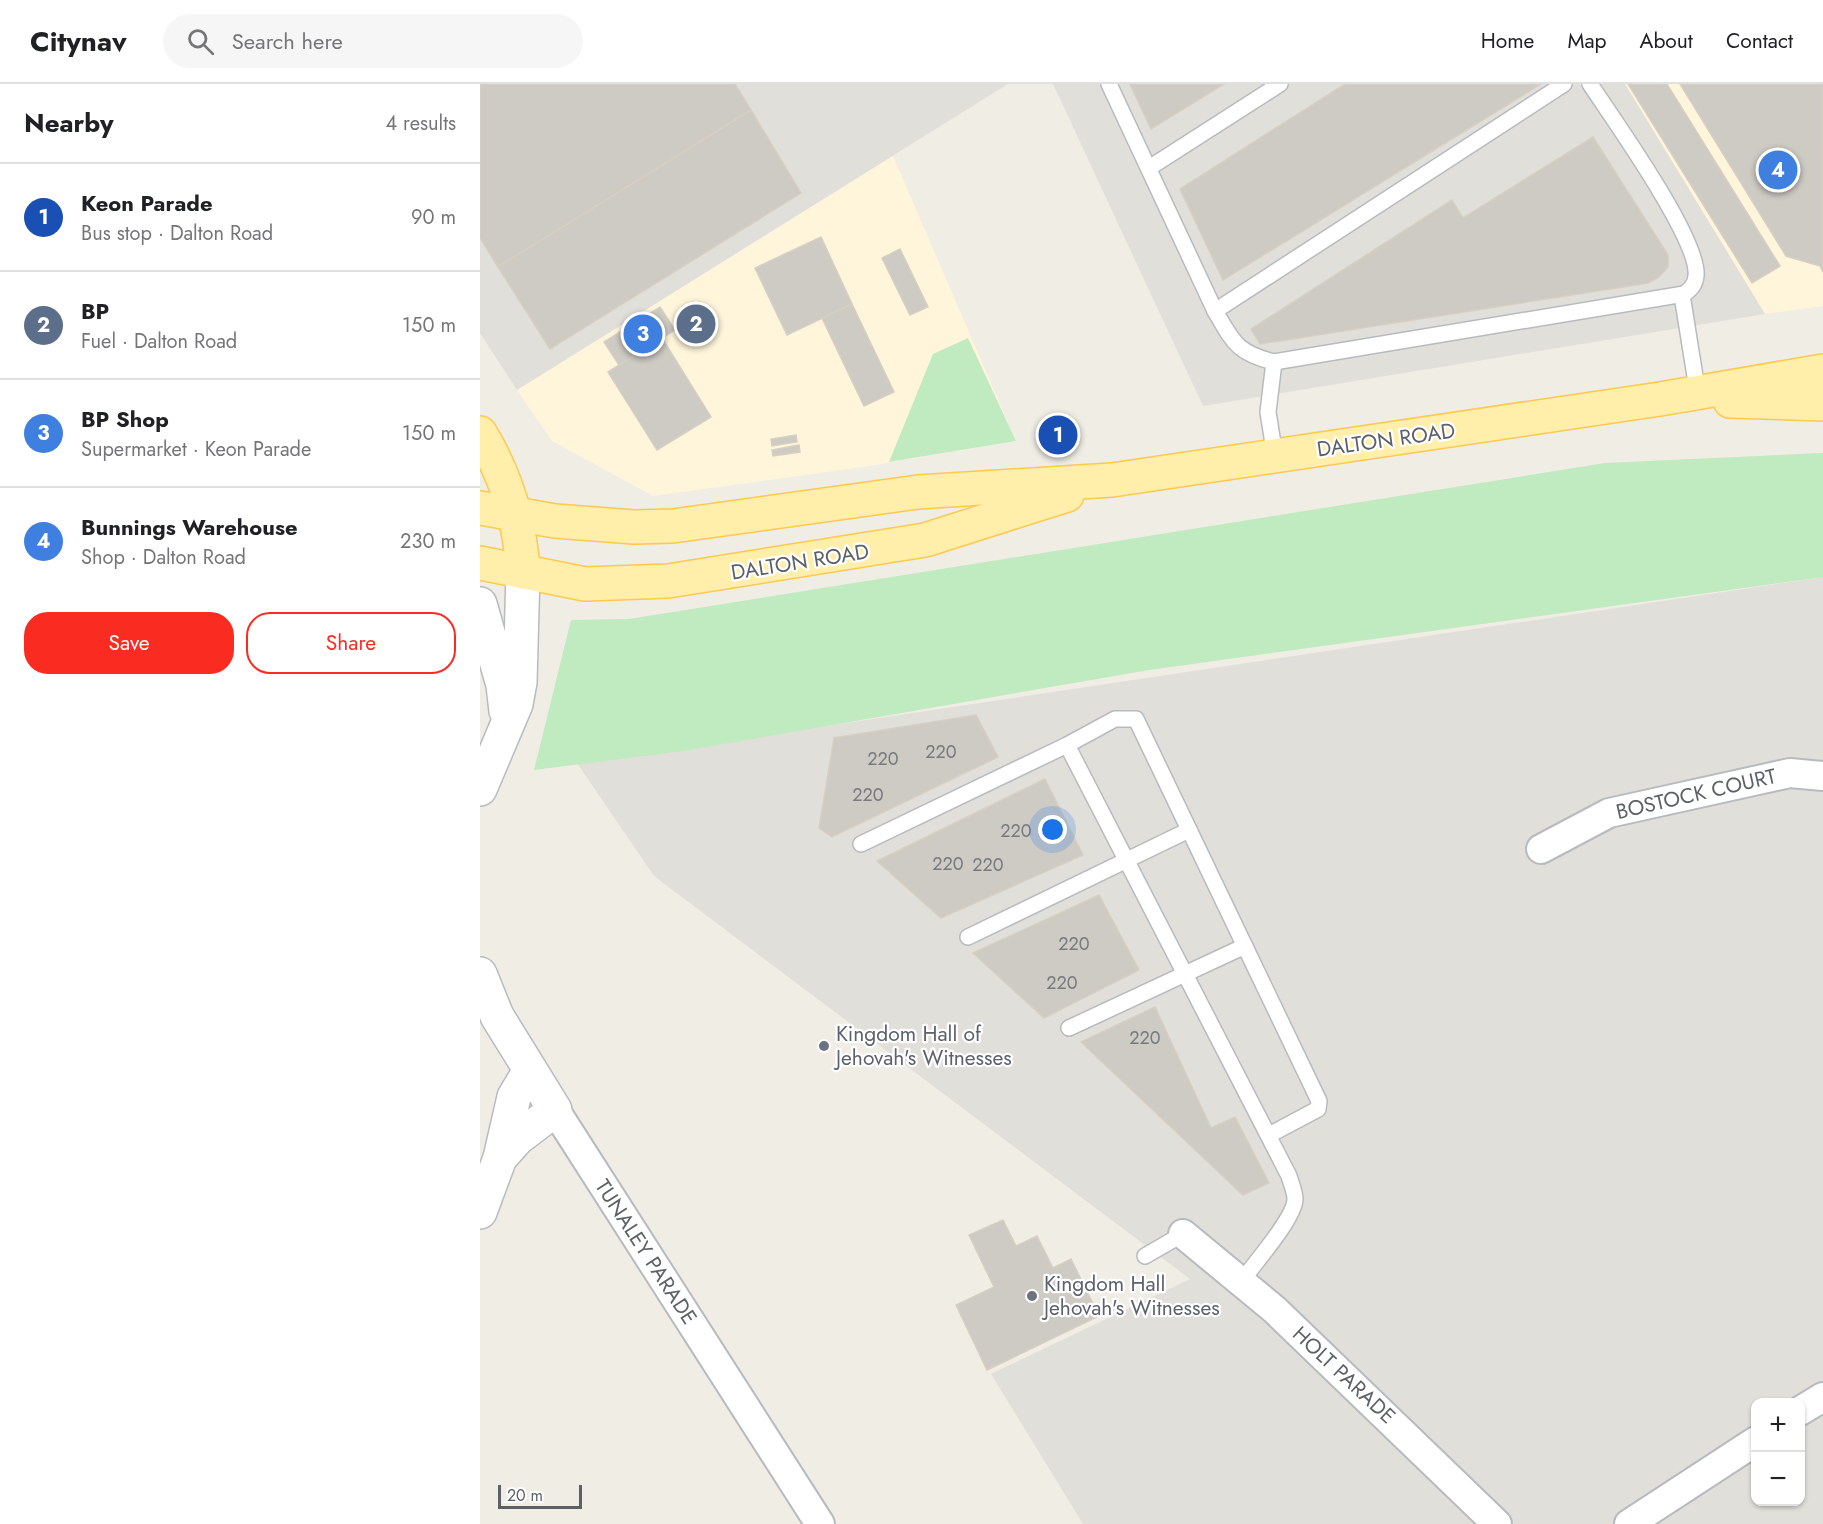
<!DOCTYPE html>
<meta charset="utf-8">
<style>
body{margin:0;font-family:Jost,sans-serif;background:#f6f6f6;color:#202124}
.controls{position:absolute;right:18px;bottom:18px;display:grid;overflow:hidden;border-radius:12px;box-shadow:0 2px 4px #0004}
.controls button{width:54px;height:54px;display:grid;place-items:center;padding:0;border:0;border-bottom:2px solid #e0e0e0;background:#fff;color:#202124;font:30px sans-serif}
.scale{position:absolute;left:18px;bottom:15px;width:84px;box-sizing:border-box;padding-left:6px;border:3px solid #5c6167;border-top:0;font-size:16px;line-height:21px;white-space:nowrap;color:#5c6167;-webkit-text-stroke:4px #fff;paint-order:stroke}
.you{position:absolute;left:573px;top:746px;width:21px;height:21px;margin:-15px;border:4px solid #fff;border-radius:50%;background:#1a73e8;box-shadow:0 0 0 9px #1a73e833}
.badge{display:grid;place-items:center;width:39px;height:39px;border-radius:50%;background:#fa2b21;color:#fff;font-size:20px;font-weight:700}
.pin{position:absolute;translate:-50% -50%;border:3px solid #fff;box-shadow:0 2px 6px #0006}
.list{margin:0;padding:0;list-style:none}
h2{display:flex;justify-content:space-between;align-items:center;height:78px;margin:0;padding:0 24px;font-size:26px}
h2 small{font-size:20px;font-weight:400;color:#757577}
.list li{display:grid;grid-template-columns:39px 1fr auto;gap:18px;align-items:center;box-sizing:border-box;height:108px;padding:0 24px;border-top:2px solid #e0e0e0}
.list b{display:block;font-size:22px;white-space:nowrap}
.list p{margin:0;font-size:20px;white-space:nowrap;color:#757577}
.list em{font-size:20px;font-style:normal;color:#757577}
.actions{display:flex;gap:12px;padding:18px 24px}
.actions a{flex:1;padding:14px 0;border:2px solid #fa2b21;border-radius:24px;text-align:center;font-size:21px;color:#fa2b21}
.actions .main{background:#fa2b21;color:#fff}
.icon{flex:none;width:33px;height:33px;fill:none;stroke:currentColor;stroke-width:2;stroke-linecap:round;stroke-linejoin:round}
.map{position:relative;flex:none;width:1343px;height:1440px;overflow:hidden}
header{display:flex;align-items:center;gap:36px;box-sizing:border-box;height:84px;padding:0 30px;background:#fff;border-bottom:2px solid #e0e0e0}
header strong{font-size:28px}
nav{display:flex;gap:33px;margin-inline-start:auto;font-size:21px}
.search{width:420px;height:54px;background:#f6f6f6;display:flex;align-items:center;gap:15px;box-sizing:border-box;padding:0 21px;border-radius:33px;color:#757577;font-size:22px}
main{display:flex}
aside{flex:1;background:#fff}
.map>svg:first-child{display:block}
</style>
<header>
<strong>Citynav</strong>
<div class="search"><svg class="icon" aria-label="search" viewBox="0 0 24 24"><circle cx="10" cy="10" r="6"/><path d="M15 15l6 6"/></svg>Search here</div>
<nav><a>Home</a><a>Map</a><a>About</a><a>Contact</a></nav>
</header>
<main>
<aside>
<h2>Nearby<small>4 results</small></h2>
<ul class="list">
<li><span class="badge" style="background:#1a4fb4">1</span><div><b>Keon Parade</b><p>Bus stop · Dalton Road</p></div><em>90 m</em></li>
<li><span class="badge" style="background:#5c6f8a">2</span><div><b>BP</b><p>Fuel · Dalton Road</p></div><em>150 m</em></li>
<li><span class="badge" style="background:#3f7fe0">3</span><div><b>BP Shop</b><p>Supermarket · Keon Parade</p></div><em>150 m</em></li>
<li><span class="badge" style="background:#3f7fe0">4</span><div><b>Bunnings Warehouse</b><p>Shop · Dalton Road</p></div><em>230 m</em></li>
</ul>
<div class="actions"><a class="main">Save</a><a>Share</a></div>
</aside>
<div class="map">
<svg width="1343" height="1440" viewBox="0 0 1343 1440">
<rect width="100%" height="100%" fill="#f0ede5"/>
<!-- commercial -->
<g fill="#fff5db">
<path d="M1145,0H1343V222L1285,230Z"/>
<path d="M413,72L536,357L383,383L173,412L72,357L37,306Z"/>
</g>
<!-- industrial -->
<g fill="#e1dfd9" fill-rule="evenodd">
<path d="M0,0H528L37,306L0,249Z"/>
<path d="M573,0H1145L1285,230L723,322Z"/>
<path d="M1343,493V1440H603L511,1290L710,1195L174,792L97,679ZM1276,1318H1320V1418H1276Z"/>
</g>
<!-- green -->
<g fill="#c0eabf">
<path d="M488,254L536,357L409,378L453,270Z"/>
<path d="M1343,369V493L669,586L203,667L54,686L91,536L149,535L1125,379Z"/>
</g>
<!-- building -->
<g fill="#cecac4" stroke="#d6cfc2" stroke-width="1.5">
<path d="M0,0H255L271,26L18,183L0,154Z"/>
<path d="M650,0H744L671,45Z"/>
<path d="M865,0H1061L743,196L700,105Z"/>
<path d="M1148,0H1187L1300,182L1272,199Z"/>
<path d="M1200,0H1343V188L1340,182L1306,172Z"/>
<path d="M271,26L321,109L70,265L18,183Z"/>
<path d="M1113,53L1188,171V183L1179,193L1168,199L780,260L771,245L972,116L983,134Z"/>
<path d="M341,153L372,220L307,251L275,184Z"/>
<path d="M420,165L448,223L430,231L402,174Z"/>
<path d="M372,220L414,308L384,322L342,234Z"/>
<path d="M180,223L195,246L139,281L124,258Z"/>
<path d="M182,254L231,333L177,366L128,288Z"/>
<path d="M316,351L317,358L292,362L291,355Z"/>
<path d="M319,361L320,368L293,372L292,366Z"/>
<path d="M496,631L518,673L352,753L339,744L354,654Z"/>
<path d="M565,695L603,771L461,834L397,777Z"/>
<path d="M619,811L659,886L564,934L493,869Z"/>
<path d="M675,923L731,1044L755,1033L789,1099L763,1111L601,958Z"/>
<path d="M523,1136L536,1162L557,1152L573,1184L591,1175L619,1232L507,1286L476,1221L514,1203L489,1151Z"/>
</g>
<g fill="none" stroke-linecap="round" stroke-linejoin="round">
<defs>
<g id="service">
<path d="M629,0L735,227C753,258 757,269 794,278L1204,210C1211,205 1215,201 1216,192C1220,156 1133,35 1110,0"/>
<path d="M669,84L800,0"/>
<path d="M1202,211L1218,311"/>
<path d="M735,227L1084,0"/>
<path d="M794,278L788,328L795,372"/>
<path d="M381,760L587,661"/>
<path d="M488,853L709,746"/>
<path d="M589,944L765,862"/>
<path d="M665,1172L703,1150"/>
<path d="M761,1198C773,1181 815,1134 815,1115C815,1108 811,1099 809,1092L587,661L635,635H656L839,1017L838,1025L789,1051"/>
</g>
<g id="minor">
<path d="M1061,765L1129,729L1310,689L1343,692"/>
<path d="M75,1026L340,1440"/>
<path d="M703,1150L795,1226L1017,1440"/>
<path d="M1320,1327L1343,1313"/>
<path d="M1149,1440L1276,1357"/>
</g>
<g id="tertiary">
<path d="M0,520L23,601L26,627"/>
<path d="M0,705L36,620L40,598L43,488"/>
<path d="M0,890L17,932L75,1026L38,1054L20,1074"/>
<path d="M0,1128L20,1074L34,1013L50,986"/>
</g>
<g id="primary">
<path d="M1250,317L1343,320"/>
<path d="M0,349C27,393 40,437 43,488"/>
<path d="M0,424L75,437L154,443L193,442L438,408L632,396L1180,315L1343,287"/>
<path d="M0,479L105,500L188,497L445,456L587,411"/>
</g>
</defs>
<!-- service casing -->
<use href="#service" stroke="#b7bbc0" stroke-width="18"/>
<!-- minor casing -->
<use href="#minor" stroke="#b7bbc0" stroke-width="32"/>
<!-- tertiary casing -->
<use href="#tertiary" stroke="#b7bbc0" stroke-width="36"/>
<!-- primary casing -->
<use href="#primary" stroke="#ffc84f" stroke-width="36"/>
<!-- service -->
<use href="#service" stroke="#fff" stroke-width="15"/>
<!-- minor -->
<use href="#minor" stroke="#fff" stroke-width="28"/>
<!-- tertiary -->
<use href="#tertiary" stroke="#fff" stroke-width="33"/>
<!-- primary -->
<use href="#primary" stroke="#ffefab" stroke-width="33"/>
</g>
<!-- markers -->
<g fill="#6b7280" stroke="#fff" stroke-width="2">
<circle cx="344" cy="962" r="6"/>
<circle cx="552" cy="1212" r="6"/>
</g>
<g text-anchor="middle" dominant-baseline="central" stroke-width="4.5" stroke-linejoin="round" paint-order="stroke">
<!-- number labels -->
<g font-size="18" fill="#787b7e">
<text x="461" y="668">220</text>
<text x="403" y="675">220</text>
<text x="388" y="711">220</text>
<text x="536" y="747">220</text>
<text x="468" y="780">220</text>
<text x="508" y="781">220</text>
<text x="594" y="860">220</text>
<text x="582" y="899">220</text>
<text x="665" y="954">220</text>
</g>
<!-- street labels -->
<g font-size="21" fill="#5c6167" stroke="#fff">
<text transform="translate(906 356) rotate(-8)">DALTON ROAD</text>
<text transform="translate(320 478) rotate(-9)">DALTON ROAD</text>
<text transform="translate(1216 710) rotate(-13)">BOSTOCK COURT</text>
<text transform="translate(166 1168) rotate(57)">TUNALEY PARADE</text>
<text transform="translate(864 1291) rotate(43)">HOLT PARADE</text>
</g>
<!-- worship labels -->
<g font-size="21" fill="#5b616d" stroke="#fff" text-anchor="start">
<text x="356" y="950">Kingdom Hall of<tspan x="356" dy="24">Jehovah's Witnesses</tspan></text>
<text x="564" y="1200">Kingdom Hall<tspan x="564" dy="24">Jehovah's Witnesses</tspan></text>
</g>
</g>
</svg>
<div class="controls">
<button>+</button>
<button>−</button>
</div>
<div class="scale">20 m</div>
<div class="you"></div>
<div class="pin badge" style="left:578px;top:351px;background:#1a4fb4">1</div>
<div class="pin badge" style="left:216px;top:240px;background:#5c6f8a">2</div>
<div class="pin badge" style="left:163px;top:250px;background:#3f7fe0">3</div>
<div class="pin badge" style="left:1298px;top:86px;background:#3f7fe0">4</div>
</div>
</main>
